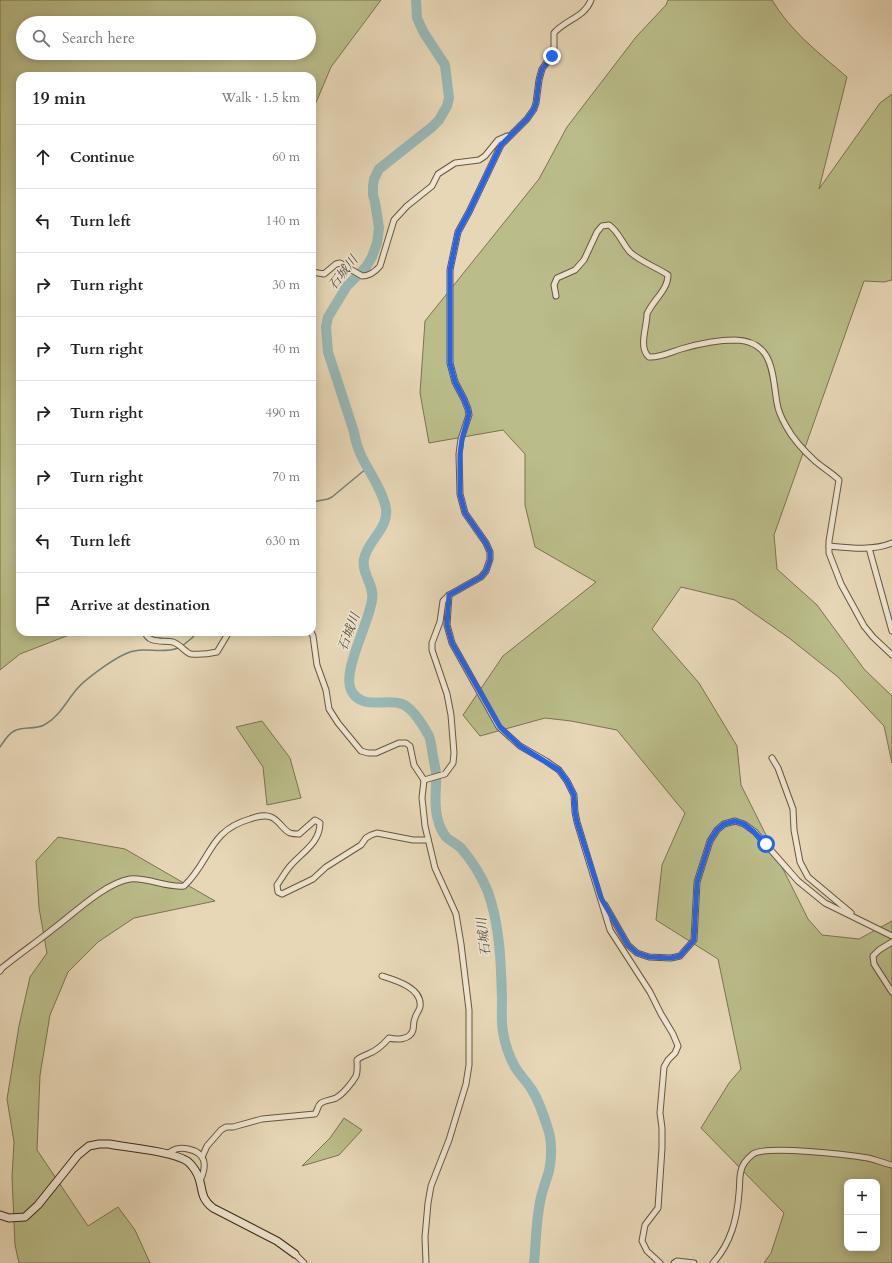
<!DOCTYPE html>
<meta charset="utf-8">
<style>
body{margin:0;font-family:Cardo,"Noto Serif JP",serif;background:#f2f2f2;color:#222}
.controls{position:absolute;right:12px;bottom:12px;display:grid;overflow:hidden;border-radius:8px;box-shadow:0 2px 10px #0003}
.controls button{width:36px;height:36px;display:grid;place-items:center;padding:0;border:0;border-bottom:1px solid #e0e0e0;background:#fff;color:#222;font:20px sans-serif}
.stop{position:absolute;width:12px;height:12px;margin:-9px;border:3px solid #2563eb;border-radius:50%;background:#fff}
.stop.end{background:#2563eb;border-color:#fff;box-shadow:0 1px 4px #0008}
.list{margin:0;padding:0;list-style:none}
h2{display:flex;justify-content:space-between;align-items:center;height:52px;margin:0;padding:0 16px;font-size:17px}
h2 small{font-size:13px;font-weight:400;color:#767676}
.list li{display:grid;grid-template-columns:26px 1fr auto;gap:12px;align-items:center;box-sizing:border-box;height:64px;padding:0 16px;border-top:1px solid #e0e0e0}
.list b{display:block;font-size:15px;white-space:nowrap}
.list em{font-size:13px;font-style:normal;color:#767676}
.icon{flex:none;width:22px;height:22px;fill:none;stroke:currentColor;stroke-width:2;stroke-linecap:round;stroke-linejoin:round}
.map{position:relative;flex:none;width:892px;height:1263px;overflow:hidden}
.search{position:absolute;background:#fff;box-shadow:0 2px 10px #0003;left:16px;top:16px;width:300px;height:44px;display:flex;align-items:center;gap:10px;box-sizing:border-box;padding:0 14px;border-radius:22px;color:#767676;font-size:15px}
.panel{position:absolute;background:#fff;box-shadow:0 2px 10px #0003;left:16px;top:72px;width:300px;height:564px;border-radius:12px}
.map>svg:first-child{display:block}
</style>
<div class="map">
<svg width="892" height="1263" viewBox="0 0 892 1263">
<rect width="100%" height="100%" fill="#e7d7b7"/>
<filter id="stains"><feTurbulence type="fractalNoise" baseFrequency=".005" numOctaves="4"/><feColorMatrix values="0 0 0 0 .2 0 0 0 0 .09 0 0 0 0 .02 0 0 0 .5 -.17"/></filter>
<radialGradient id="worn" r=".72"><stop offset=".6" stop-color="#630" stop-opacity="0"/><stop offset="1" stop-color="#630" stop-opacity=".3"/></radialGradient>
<!-- green -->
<g fill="#babd8a" stroke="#7b7450" fill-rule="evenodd">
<path d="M0,0H381L331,67L312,112V76H20V632H72L69,635L20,654L0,670ZM23,23H309V53H23Z"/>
<path d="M668,0H772C791,32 819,53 847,77L819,189L880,103L892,94V280L884,282L864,281L774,535L777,569L817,605L864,669L892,696V763L884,726L838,677L789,638L735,600L681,587L652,629L699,683L737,746L741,785L808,919L822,935L859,939L892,921V1263H764L771,1253L784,1213L701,1128L729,1083L741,1069L718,959L656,920L662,865L685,813L617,730L571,721L545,718L480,736L463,715L503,656L596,582L535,547L525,505V454L503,430L429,443L420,393L425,321L539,179L567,127L636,37L666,5ZM847,1182H877V1248H847Z"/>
<path d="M262,721L290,758L301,798L267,805L263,767L236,727Z"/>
<path d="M58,837L125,849L215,901L134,918L98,942L68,972L50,1015L40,1075L37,1150L88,1226L118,1207L135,1230L150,1263H19L15,1245L12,1177L14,1142L7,1099L19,1026L30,977L47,953L39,908L36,861Z"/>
<path d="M344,1118L362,1130L339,1155L302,1166L330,1138Z"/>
</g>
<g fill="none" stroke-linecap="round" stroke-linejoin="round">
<!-- stream -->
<g stroke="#738076" stroke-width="1.5">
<path d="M312,502L328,499L332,497L367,468"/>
<path d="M182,646L192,638L197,632"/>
<path d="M0,747C4,741 8,734 14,731C23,726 34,730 44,725C59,717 66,702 76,690C85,679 112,660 125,654C142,645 161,655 178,648"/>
</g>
<!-- river -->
<path stroke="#98b8b6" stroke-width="10" d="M416,0L417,18L424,33L445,65L449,98L447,106L439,120L432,127L379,169L374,179L373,186V195L375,202L379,228L377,243L372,257L366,267L347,286L328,317L326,327L328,352L354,432C358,461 378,478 385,504C392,527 368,539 364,559C361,574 375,585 372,600C369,623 342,671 351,690C361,711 387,698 402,704C413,708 424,727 429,736C431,741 431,745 432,750C433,758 435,765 436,773C437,789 433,805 438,820C439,825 443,833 446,837C450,841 457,844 461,848C472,861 482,877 488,892C500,926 501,963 502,999C502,1010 501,1021 503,1032C505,1044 509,1056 515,1067C520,1075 527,1082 532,1090C539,1101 544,1116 548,1129C552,1141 552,1158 549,1171C546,1181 542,1191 540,1202C536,1222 536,1243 534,1263"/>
<defs>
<g id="street">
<path d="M312,272L324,274L336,264L340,263L362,276C370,276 375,272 380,266L394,220L407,206L432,186L438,174L455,163L479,160L485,156L498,140L507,136"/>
<path d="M556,296L554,285L557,278L575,270L584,260L597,232L602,226L609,225C619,232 622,243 630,252C641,262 656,267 668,275C668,290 653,300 647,314C647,327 638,348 649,357C659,358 671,352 681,349C698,344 718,340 735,340C774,341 772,374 777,403C778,410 782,419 786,426C793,439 804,451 815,461C823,468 832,473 839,480L829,541V553L841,584L864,626L873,637L892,655"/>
<path d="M829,546C850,548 872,551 892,543"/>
<path d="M869,548L892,631"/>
<path d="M449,595L447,625L452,643L499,727L520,746L546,761L559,770L567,781L574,795L575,812L577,822L610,930L650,992L661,1014L673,1034L678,1046L675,1053L668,1060L664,1067L660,1113L662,1128V1148L658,1208L645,1225L642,1241L647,1251L660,1263"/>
<path d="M145,632C148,644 163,640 173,642C180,644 186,653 191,654C201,655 208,654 217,652L229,632"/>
<path d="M311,632L313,636L317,665L326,690L329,709L338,723L361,751L368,753H376L399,743H406L410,746L414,765L424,780"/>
<path d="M772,758L778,768L793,809L794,830L800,862L808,877L851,913"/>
<path d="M424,780L445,774L453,763L454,753L451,715L447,694L432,650V643L440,622L443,601L449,595L481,577L486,571L490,559V552L486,543L465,513L460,494L459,454L461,439L469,415L468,409L464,399L455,382L450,363V270L458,232L469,212L501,145L527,119L534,109L536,103L539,80L542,69L552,55L554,50V33C565,20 585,17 591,0"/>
<path d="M424,780L422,798L425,826L435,868L456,914L461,944L469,1010V1065L466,1084L449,1140L431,1186L428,1203L425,1237L426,1263"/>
<path d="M605,905L628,945L637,953L649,957L671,958L680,956L694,940L697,882L710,841L717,830L724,824L735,821L744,824L755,832L798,881L825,903L892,936"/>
<path d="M892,942L879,950L873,956L874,964L892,992"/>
<path d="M0,971L2,968C19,954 37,942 53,929C73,914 105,883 130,879C148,877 165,888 184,886C211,861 208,831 250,819C256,817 264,814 271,817C279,820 283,830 290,833C293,834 296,834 299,834L315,820L320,823C320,842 304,851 292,864C286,870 282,878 277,885L278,892L282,894L313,879L326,867L361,845L366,838L371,835L377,833L413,840H428"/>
<path d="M167,1154C174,1149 179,1147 188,1149C207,1153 207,1166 200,1181"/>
<path d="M202,1157L207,1146L221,1130L226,1127H233L262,1119L315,1114C318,1110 317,1106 321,1103C326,1100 332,1100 336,1098C343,1094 352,1083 356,1076C358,1071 357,1065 357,1060C360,1057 364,1056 368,1054C376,1051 383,1045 389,1038C397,1040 410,1040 413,1030C414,1026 413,1022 415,1018C416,1014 419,1011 420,1007C423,988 395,980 382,976"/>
<path d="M295,1254L304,1263"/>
<path d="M674,1263L677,1261L694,1263"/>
<path d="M713,1263C731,1243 737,1219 739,1193C740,1186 739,1178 741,1171C742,1165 748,1158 753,1154C768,1145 849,1155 868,1158C876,1160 884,1163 892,1165"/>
</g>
<path id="secondary" d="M0,1215L9,1218L25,1217L38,1205L78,1155L89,1146L99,1144H109C129,1148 171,1151 187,1161C190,1163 193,1167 195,1170C205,1185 197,1196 213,1208L277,1241L295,1254"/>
</defs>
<!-- street casing -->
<use href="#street" stroke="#67563f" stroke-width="7"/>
<!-- secondary casing -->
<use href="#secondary" stroke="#3c2b17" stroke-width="9"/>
<!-- street -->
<use href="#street" stroke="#efe5d0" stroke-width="5"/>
<!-- secondary -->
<use href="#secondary" stroke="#efe5d0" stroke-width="7"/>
</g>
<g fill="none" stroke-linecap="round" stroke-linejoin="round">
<!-- route -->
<path stroke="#2563eb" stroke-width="5" d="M552,56L542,69L539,80L536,103L534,109L527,119L501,145L469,212L458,232L450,270V363L455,382L464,399L468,409L469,414L462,439L460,454V494L465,513L486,543L490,552V560L486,571L481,577L449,595L447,625L452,643L500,727L520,746L559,770L567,781L574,795L575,812L577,822L601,898L628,945L637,953L649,957L671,958L680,956L694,940L697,882L710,841L717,830L724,824L735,821L744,824L754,832L766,844"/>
</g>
<g text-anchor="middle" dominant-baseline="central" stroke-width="3" stroke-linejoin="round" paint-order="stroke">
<!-- water labels -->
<g font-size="13" font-style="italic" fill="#534e3f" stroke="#efe5d0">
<text transform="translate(343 273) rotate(-52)">石城川</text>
<text transform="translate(349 632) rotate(-69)">石城川</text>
<text transform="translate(484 937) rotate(-97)">石城川</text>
</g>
</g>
<rect width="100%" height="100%" filter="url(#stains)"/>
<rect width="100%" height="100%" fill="url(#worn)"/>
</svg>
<div class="controls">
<button>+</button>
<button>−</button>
</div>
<div class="stop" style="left:766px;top:844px"></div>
<div class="stop end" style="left:552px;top:56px"></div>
<div class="search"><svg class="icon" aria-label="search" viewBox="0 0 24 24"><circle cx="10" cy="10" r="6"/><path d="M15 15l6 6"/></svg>Search here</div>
<section class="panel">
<h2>19 min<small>Walk · 1.5 km</small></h2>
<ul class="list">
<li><svg class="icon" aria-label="ahead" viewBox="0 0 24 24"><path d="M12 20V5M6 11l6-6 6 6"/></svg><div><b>Continue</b></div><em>60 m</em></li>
<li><svg class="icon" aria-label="left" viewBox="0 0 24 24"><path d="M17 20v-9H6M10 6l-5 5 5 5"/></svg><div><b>Turn left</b></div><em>140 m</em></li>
<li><svg class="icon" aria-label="right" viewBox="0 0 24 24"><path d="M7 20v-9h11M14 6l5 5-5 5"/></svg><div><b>Turn right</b></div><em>30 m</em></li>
<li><svg class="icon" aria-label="right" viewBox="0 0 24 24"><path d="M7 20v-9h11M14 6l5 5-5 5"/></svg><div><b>Turn right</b></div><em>40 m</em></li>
<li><svg class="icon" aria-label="right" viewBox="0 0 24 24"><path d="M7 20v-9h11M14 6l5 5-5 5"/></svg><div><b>Turn right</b></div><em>490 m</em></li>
<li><svg class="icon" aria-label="right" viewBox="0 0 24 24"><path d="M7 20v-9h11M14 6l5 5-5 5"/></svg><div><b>Turn right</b></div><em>70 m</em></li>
<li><svg class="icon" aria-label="left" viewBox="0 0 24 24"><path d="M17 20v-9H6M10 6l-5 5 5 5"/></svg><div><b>Turn left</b></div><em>630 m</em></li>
<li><svg class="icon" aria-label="arrive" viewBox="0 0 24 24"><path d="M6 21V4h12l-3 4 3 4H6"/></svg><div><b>Arrive at destination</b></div></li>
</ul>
</section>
</div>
